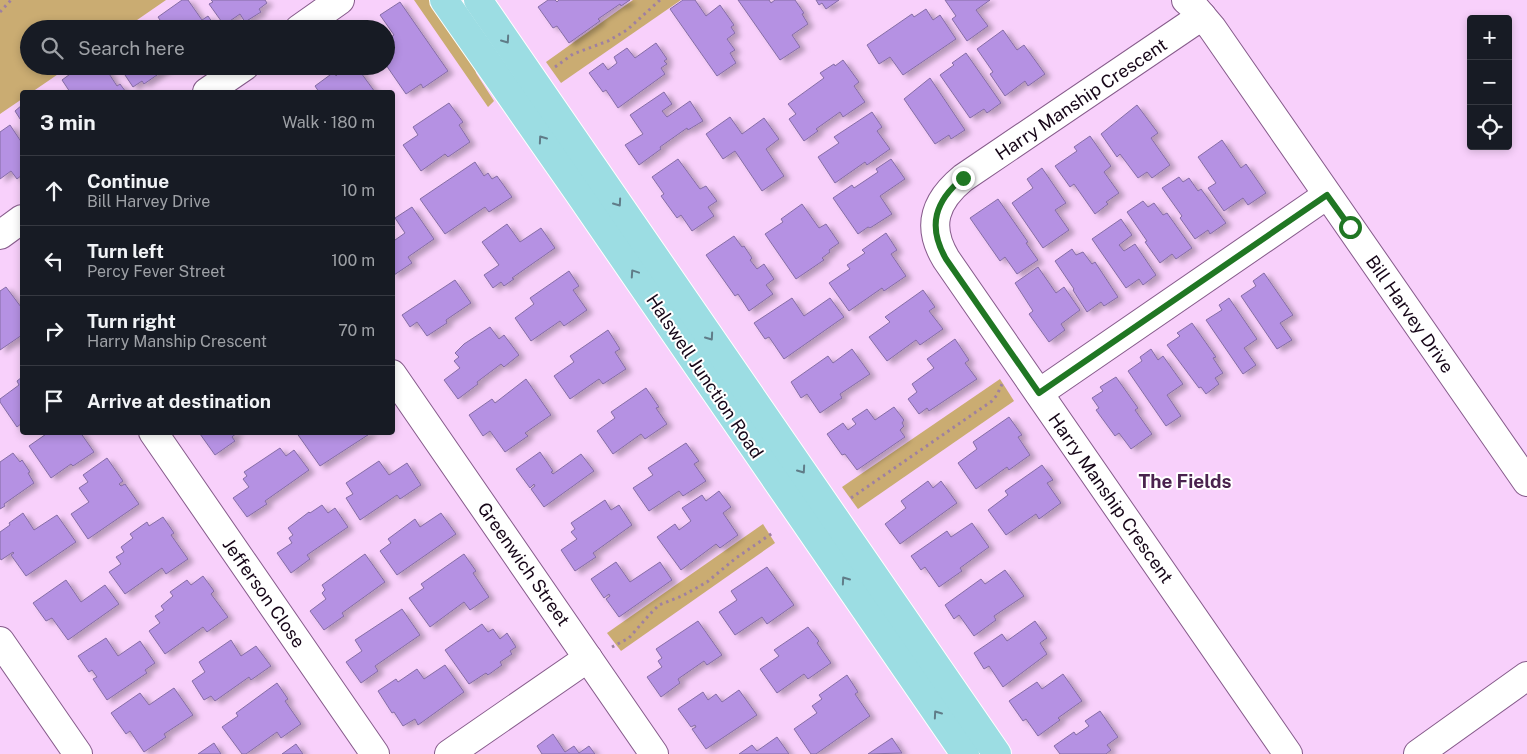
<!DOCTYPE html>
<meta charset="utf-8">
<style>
body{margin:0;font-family:"Public Sans",sans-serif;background:#242831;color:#f1f3f6}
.controls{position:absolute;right:15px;top:15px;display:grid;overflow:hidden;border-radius:5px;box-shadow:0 2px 8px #0003}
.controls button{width:45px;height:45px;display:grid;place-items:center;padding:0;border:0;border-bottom:1px solid #363941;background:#171b24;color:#f1f3f6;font:25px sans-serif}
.stop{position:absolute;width:15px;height:15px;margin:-11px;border:4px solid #207723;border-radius:50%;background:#fff}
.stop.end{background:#207723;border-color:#fff;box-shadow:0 1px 5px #0008}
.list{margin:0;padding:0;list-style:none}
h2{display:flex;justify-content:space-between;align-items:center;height:65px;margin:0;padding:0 20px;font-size:21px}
h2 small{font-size:16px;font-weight:400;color:#9ea1a6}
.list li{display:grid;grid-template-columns:32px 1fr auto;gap:15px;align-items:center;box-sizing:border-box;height:70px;padding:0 20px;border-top:1px solid #363941}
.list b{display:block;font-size:19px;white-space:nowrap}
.list p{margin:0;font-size:16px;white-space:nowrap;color:#9ea1a6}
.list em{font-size:16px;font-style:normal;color:#9ea1a6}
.icon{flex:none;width:28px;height:28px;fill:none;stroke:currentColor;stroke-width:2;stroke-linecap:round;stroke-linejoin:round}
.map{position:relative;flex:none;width:1527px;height:754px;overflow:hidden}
.search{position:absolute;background:#171b24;box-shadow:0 2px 8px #0003;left:20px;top:20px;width:375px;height:55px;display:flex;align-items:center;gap:12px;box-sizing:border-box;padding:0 18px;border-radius:28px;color:#9ea1a6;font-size:19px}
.panel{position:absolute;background:#171b24;box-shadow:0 2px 8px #0003;left:20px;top:90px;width:375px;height:345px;border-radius:5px}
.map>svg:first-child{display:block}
</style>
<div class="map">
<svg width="1527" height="754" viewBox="0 0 1527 754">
<defs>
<filter id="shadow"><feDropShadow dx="5.5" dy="3" stdDeviation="2.5" flood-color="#0004"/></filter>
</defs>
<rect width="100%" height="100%" fill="#f8d0fb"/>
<!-- green -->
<g fill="#caac72">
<path d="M0,0H166L124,29H29V66H70L32,92H22V99L0,114Z"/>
<path d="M414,0H433L474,60L476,73L494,101L488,107Z"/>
<path d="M633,0H681L561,83L546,62Z"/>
<path d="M1000,379L1014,401L858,509L842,487Z"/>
<path d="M763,524L775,543L621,651L607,633Z"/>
</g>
<!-- building -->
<g fill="#b591e3" stroke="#856da5" filter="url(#shadow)">
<path d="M182,0H188L202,20L208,16L217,29H166L158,17Z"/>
<path d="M211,0H265L267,3L259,9L261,12L245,22L240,14L224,25L209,4L213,2Z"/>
<path d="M548,0H555L557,2L559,0H630L621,6L620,4L598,19L600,21L569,43L557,26L553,28L538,7Z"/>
<path d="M683,0H695L706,16L720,5L734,25L731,27L735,33L727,39L735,50L730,53L736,63L717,76L670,9Z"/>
<path d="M738,0H769L771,3L775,0H795L804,13L802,14L808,24L792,35L800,47L780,60Z"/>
<path d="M816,0H839L826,9L822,3L819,5Z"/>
<path d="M945,0H990L976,10L988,26L967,41L952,19L956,16Z"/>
<path d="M400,2L448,71L423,88L421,84L406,94L386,65V40L394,35L380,15Z"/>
<path d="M926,9L933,20L940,15L956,39L903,75L890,57L879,64L867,45L912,14L914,17Z"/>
<path d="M1003,30L1017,50L1024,45L1045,74L1028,86L1025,81L1005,96L990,74L993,72L977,49Z"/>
<path d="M656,43L667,59L664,61L667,64L661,68L665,74L618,108L606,90L603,92L589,73L603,63L608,70L617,63L614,57L627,48L635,58Z"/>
<path d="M966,53L1001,103L987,113L984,109L970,118L940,75L954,65L952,63Z"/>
<path d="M843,60L859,82L854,86L865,102L843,117L840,112L816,129L818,131L804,141L789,119L796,114L788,104L824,78L820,73L834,64L835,66Z"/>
<path d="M81,66H88L92,72L101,66H104L117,86L120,84L126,92H70L62,80Z"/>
<path d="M119,66H170L144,84L142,81L133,87Z"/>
<path d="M336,66H356L375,92H319L315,86L334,72L336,76L338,74L333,68Z"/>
<path d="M930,78L965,130L951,139L949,135L935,144L904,99Z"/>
<path d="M664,92L672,104L662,111L667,117L690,101L703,121L688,130L687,128L660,147L661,149L639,165L625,145L643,134L630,115Z"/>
<path d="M449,103L463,122L459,125L470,142L448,157L445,154L421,171L403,145L418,135L413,127Z"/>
<path d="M22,105V122L15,111Z"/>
<path d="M1137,105L1158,133L1151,138L1170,165L1152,178L1147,172L1138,178L1120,154L1117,157L1101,134Z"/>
<path d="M872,112L882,127L877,131L890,149L867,165L865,162L835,183L818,157L839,143L834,137Z"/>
<path d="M730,117L742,134L764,118L779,139L766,149L784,176L762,191L735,151L723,159L706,134Z"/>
<path d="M10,125L22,143V175L17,179L11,171L0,179V132Z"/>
<path d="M1090,136L1111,166L1104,172L1119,193L1106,202L1108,204L1095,214L1074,184L1070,187L1055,166L1077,151L1074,147Z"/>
<path d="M1222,140L1241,168L1246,164L1266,193L1248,205L1243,198L1224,211L1208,188L1216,183L1198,157Z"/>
<path d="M678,159L700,189L706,186L717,201L708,207L714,216L692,231L681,215L677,218L661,196L664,194L652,177Z"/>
<path d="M891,159L905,179L880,196L892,214L870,228L868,227L858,234L833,198L852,185L854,188L878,172L876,169Z"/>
<path d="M475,162L484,176L488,173L492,179L497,176L512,197L489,212L485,207L445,234L420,199Z"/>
<path d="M1042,168L1066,203L1055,210L1069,230L1043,248L1012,203L1033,188L1027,179Z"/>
<path d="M1179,177L1183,182L1189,178L1198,191L1201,189L1226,223L1210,234L1208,230L1195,239L1180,218L1182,216L1162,188Z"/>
<path d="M998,199L1028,242L1026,243L1038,260L1017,274L1005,257L1000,261L970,218Z"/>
<path d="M1143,201L1148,207L1154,203L1163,215L1167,213L1192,248L1176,259L1172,254L1160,263L1145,242L1147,241L1127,212Z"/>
<path d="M802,204L819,228L826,224L839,243L829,250L830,252L822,258L824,260L796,279L765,234L783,222L781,219Z"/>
<path d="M412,207L434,239L408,257L412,263L394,275L392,273V236L395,240L405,233L395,218Z"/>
<path d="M1121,219L1132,235L1119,245L1124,251L1135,244L1156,275L1143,285L1139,279L1126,288L1092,239Z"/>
<path d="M507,224L520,242L541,228L555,248L512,278L514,279L504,286L501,282L493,288L484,275L499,265L482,242Z"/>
<path d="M886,233L897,250L891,254L906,276L884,291L882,288L849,311L829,283L850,269L847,265L865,253L862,250Z"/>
<path d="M734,236L742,247L744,246L752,258L750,260L757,269L764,264L774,279L766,285L773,294L749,311L738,294L735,296L706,255Z"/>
<path d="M1072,249L1076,255L1083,252L1092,264L1095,262L1118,297L1104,306L1101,302L1087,312L1073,290L1074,289L1055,261Z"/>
<path d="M1038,267L1056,293L1064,287L1080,310L1061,324L1065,330L1049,342L1029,314L1033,311L1015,283Z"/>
<path d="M569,271L579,286L573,290L587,310L564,326L560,321L531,341L515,318L534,304L530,298Z"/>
<path d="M1264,273L1293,315L1280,323L1292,340L1277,349L1241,296L1256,286L1253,281Z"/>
<path d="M455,280L471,303L446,320L447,323L427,336L417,322L410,327L402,315Z"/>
<path d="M6,287L21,307L22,305V335L0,350V291Z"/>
<path d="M923,290L935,307L929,311L943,329L920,345L916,340L887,361L869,337L890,322L885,317Z"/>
<path d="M792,298L804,316L830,298L844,317L784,359L769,337L765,339L754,323Z"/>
<path d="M1229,298L1257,339L1244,348L1256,365L1243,374L1206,320L1222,310L1219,305Z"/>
<path d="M1192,323L1216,357L1213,358L1223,373L1215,378L1219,384L1206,394L1201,387L1199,388L1167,345L1180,336L1177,333Z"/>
<path d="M490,327L499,339L504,335L519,355L504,367L501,364L477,382L478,384L458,399L444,380L460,368L454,361L459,357L455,353L464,344Z"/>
<path d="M608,330L620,349L615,352L626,369L603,384L599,379L570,399L554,376L574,362L570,356Z"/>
<path d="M955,339L969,360L965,363L977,379L929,411L927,408L919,414L908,399L917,392L912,384L934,368L927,359Z"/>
<path d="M852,349L870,374L840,394L842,398L820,413L807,394L801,398L791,382L828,356L833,363Z"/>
<path d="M1151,349L1158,360L1163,356L1183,384L1167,395L1181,416L1166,426L1128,371L1142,361L1140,357Z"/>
<path d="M22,377V423L17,427L0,402V399L19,385L17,381Z"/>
<path d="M1116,377L1138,408L1135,410L1152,434L1131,449L1119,433L1115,436L1096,410L1099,408L1092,398L1103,391L1100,387Z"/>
<path d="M526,379L551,415L525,433L528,436L505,452L490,431L483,436L469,415L492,399L495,403Z"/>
<path d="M646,388L659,407L656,408L667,424L645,439L641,434L613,454L597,431L615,418L611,412Z"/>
<path d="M894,407L904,420L902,423L904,426L900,430L905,437L857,470L845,454L842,455L827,434L843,423L848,430L856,424L852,419L867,409L875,420Z"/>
<path d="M1009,417L1022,435L1018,437L1030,455L1009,470L1007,467L976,489L958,463L977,449L973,442Z"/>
<path d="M49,432H80L94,452L73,466L71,464L51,478L29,446Z"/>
<path d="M203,432H238L232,437L235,441L215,455L200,434Z"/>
<path d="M296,432H371V433L320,466Z"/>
<path d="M686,443L699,461L694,464L706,481L683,496L679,491L649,511L633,488L653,475L648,468Z"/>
<path d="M280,448L286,456L294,450L309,470L265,501L267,504L247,517L233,498L249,487L243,479L247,476L244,472Z"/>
<path d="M540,452L553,471L551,472L553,474L581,454L594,471L544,507L531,489L535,486L534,484L530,488L516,469Z"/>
<path d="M13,453L20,462L22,460L30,472L28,473L34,483L4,504L5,506L0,509V462Z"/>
<path d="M107,458L123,481L119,484L121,486L125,484L139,504L88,539L71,514L89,502L79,488L88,482L83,475Z"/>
<path d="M379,461L389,475L407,463L421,485L400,499L397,495L360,520L346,498L353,494L346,483Z"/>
<path d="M1042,465L1053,480L1047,483L1061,503L1039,519L1036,514L1006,535L988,510L1008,495L1005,491Z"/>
<path d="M928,481L933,488L941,481L957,503L900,544L885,524L906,508L901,501Z"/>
<path d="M719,491L731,507L723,513L738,535L720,548L716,544L681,570L657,537L675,524L679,530L691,521L682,508L702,495L706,501Z"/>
<path d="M605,500L611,510L619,505L632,525L593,553L596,557L575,571L561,550L577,539L571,532L575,529L571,523Z"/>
<path d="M322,505L328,513L335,508L348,527L307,555L310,559L291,573L277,553L292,543L289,538L293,535L288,528L309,512L310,513Z"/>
<path d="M23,513L34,530L57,515L76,542L26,576L11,555L14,553L13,552L1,560L0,558V532L10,525L9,523Z"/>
<path d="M441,513L456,534L397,575L380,551L391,543L388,539L415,519L420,527Z"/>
<path d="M163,517L174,533L171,535L188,559L166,574L162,568L125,594L109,572L121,564L116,557L124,552L121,547L133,538L130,534L147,522L149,526Z"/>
<path d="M972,523L989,547L960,568L962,571L939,587L925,567L921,570L911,556L947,531L951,537Z"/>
<path d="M365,554L385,582L342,613L344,616L324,630L310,611L326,599L322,593L325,590L322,585Z"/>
<path d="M464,554L476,571L473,573L489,597L470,610L464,602L430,627L409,598L424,588L421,584Z"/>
<path d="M616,562L630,582L660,562L672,580L619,617L606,599L610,596L609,594L604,598L591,579Z"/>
<path d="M767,567L794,605L767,624L762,617L735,635L719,612L737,600L731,591Z"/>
<path d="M1005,570L1024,596L994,616L996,620L974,636L959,615L954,619L945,605L981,579L985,584Z"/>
<path d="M203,576L214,591L211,594L228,617L207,632L203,627L165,654L149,631L160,623L155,616L164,610L161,606L173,596L170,592L187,580L191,585Z"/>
<path d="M66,580L81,602L105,585L119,604L68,640L52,618L46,621L33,603Z"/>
<path d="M402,609L420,635L375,666L378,671L361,683L346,662L362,651L355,640Z"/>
<path d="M698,621L722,655L707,665L704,661L678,679L680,683L661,697L647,677L662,667L658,661L662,658L656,649Z"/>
<path d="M1035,621L1047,638L1040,643L1047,654L1003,687L989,666L984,669L974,653L1002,634L1007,641Z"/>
<path d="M482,624L488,632L493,629L500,639L507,633L516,647L510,651L512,654L500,662L502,665L488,675L486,673L469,684L445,650Z"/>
<path d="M808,627L819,641L817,643L831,663L808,679L804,674L777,693L760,669L779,656L774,650Z"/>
<path d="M106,638L118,656L140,641L155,663L145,670L147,673L107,700L93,679L97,677L92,670L89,672L78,656Z"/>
<path d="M231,640L241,656L256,646L271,666L251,680L249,677L215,701L211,696L204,700L192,681L205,672L199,662Z"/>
<path d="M445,665L464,692L418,725L415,719L403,726L394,712L392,713L378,691L396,679L398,682L417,669L424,679Z"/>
<path d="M1063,674L1082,701L1058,718L1060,720L1038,736L1026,719L1023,721L1009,701L1037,682L1042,689Z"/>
<path d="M847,675L858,692L855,694L870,716L816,754H811L794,729L817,713L812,706L822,699L819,695Z"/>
<path d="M277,683L288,699L285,701L301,724L281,738L277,732L246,754H242L222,727L238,716L236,713Z"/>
<path d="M174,688L193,715L164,734L166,737L144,752L130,731L126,734L111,713L140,693L149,705Z"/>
<path d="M739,690L757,715L706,749L692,729L696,727L695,725L691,727L678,709L703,692L708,700L716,694L722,702Z"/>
<path d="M1100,711L1118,737L1107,745L1111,750L1106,754H1060L1054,746L1074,732L1076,735L1089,726L1085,721Z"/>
<path d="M553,734L565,752L574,746L579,753L589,746L595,754H542L537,746Z"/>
<path d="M777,737L789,754H739L752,745L757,751Z"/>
<path d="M892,738L902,753L868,754Z"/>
<path d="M214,743L221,754H198Z"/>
<path d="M296,744L303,754H282Z"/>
</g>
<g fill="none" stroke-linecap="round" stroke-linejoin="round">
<defs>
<g id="minor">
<path d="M1186,0L1195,8L1212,28L1527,482"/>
<path d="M1202,16L963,178C935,201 926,226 946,259L1288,754"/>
<path d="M299,29L340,0"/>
<path d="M207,92L245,66"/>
<path d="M0,235L22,219"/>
<path d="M392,374L654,754"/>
<path d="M1039,393L1327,195"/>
<path d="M153,432L375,754"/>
<path d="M0,641L78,754"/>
<path d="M449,754L588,658"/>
<path d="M1418,754L1527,676"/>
</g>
<g id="major">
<path d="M444,0L578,192L965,754"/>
<path d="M478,0L997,754"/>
</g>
</defs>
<!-- minor casing -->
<use href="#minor" stroke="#865b8b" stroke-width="30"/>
<!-- major casing -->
<use href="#major" stroke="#fff" stroke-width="30"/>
<!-- path -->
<g stroke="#9f80a1" stroke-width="3" stroke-dasharray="2.5 4" stroke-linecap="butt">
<path d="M0,12L11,0"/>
<path d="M555,67L573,54L608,41L627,30L660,0"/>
<path d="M851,498L992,401L997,395L1002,384"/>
<path d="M612,647L629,638L650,614L659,605L682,596L707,582L736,558L774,532"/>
</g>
<!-- minor -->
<use href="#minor" stroke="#fff" stroke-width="28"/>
<!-- major -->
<use href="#major" stroke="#9cdde3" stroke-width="28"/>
</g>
<!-- one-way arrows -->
<defs><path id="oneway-chevron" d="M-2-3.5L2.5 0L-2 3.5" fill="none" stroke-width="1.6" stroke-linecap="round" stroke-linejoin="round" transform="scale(1.25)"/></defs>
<g stroke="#607c88">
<use href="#oneway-chevron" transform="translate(506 40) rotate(55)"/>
<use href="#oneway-chevron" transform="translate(542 139) rotate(-125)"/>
<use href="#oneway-chevron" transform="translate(618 203) rotate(55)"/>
<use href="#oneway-chevron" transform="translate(634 273) rotate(-124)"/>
<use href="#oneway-chevron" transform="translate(710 337) rotate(55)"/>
<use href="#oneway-chevron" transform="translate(802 470) rotate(55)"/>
<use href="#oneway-chevron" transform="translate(845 580) rotate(-125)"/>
<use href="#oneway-chevron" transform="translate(937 714) rotate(-125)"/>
</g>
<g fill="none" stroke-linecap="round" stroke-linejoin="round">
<!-- route -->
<path stroke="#207723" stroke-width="6" d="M963,178C935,201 927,226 946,259L1039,393L1327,195L1350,227"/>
</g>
<g text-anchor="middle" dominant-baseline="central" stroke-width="4" stroke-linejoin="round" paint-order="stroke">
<!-- street labels -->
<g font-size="18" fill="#160618" stroke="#fff">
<text transform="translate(1081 99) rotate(-34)">Harry Manship Crescent</text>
<text transform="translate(1410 314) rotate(55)">Bill Harvey Drive</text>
<text transform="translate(705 376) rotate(56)">Halswell Junction Road</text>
<text transform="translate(1111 498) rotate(55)">Harry Manship Crescent</text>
<text transform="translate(524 564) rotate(55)">Greenwich Street</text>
<text transform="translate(264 593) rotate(55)">Jefferson Close</text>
</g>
<!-- neighbourhood labels -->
<g font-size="19" font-weight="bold" fill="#4a224e" stroke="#fff">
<text x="1185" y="481">The Fields</text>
</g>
</g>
</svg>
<div class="controls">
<button>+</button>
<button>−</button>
<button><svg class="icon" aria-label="locate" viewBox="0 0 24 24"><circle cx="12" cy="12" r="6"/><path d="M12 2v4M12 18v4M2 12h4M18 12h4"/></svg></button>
</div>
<div class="stop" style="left:1350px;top:227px"></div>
<div class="stop end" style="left:963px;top:178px"></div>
<div class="search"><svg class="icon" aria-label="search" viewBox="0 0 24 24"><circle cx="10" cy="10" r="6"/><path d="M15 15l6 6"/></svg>Search here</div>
<section class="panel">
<h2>3 min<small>Walk · 180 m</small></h2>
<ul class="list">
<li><svg class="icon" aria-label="ahead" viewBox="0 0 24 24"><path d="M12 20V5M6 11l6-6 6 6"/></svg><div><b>Continue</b><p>Bill Harvey Drive</p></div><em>10 m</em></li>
<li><svg class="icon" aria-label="left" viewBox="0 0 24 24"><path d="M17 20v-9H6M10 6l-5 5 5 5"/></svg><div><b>Turn left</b><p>Percy Fever Street</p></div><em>100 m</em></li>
<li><svg class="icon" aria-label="right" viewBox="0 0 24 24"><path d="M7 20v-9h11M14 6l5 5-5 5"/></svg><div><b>Turn right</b><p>Harry Manship Crescent</p></div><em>70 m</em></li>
<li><svg class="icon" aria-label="arrive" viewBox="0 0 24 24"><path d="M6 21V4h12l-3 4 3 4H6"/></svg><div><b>Arrive at destination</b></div></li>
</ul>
</section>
</div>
